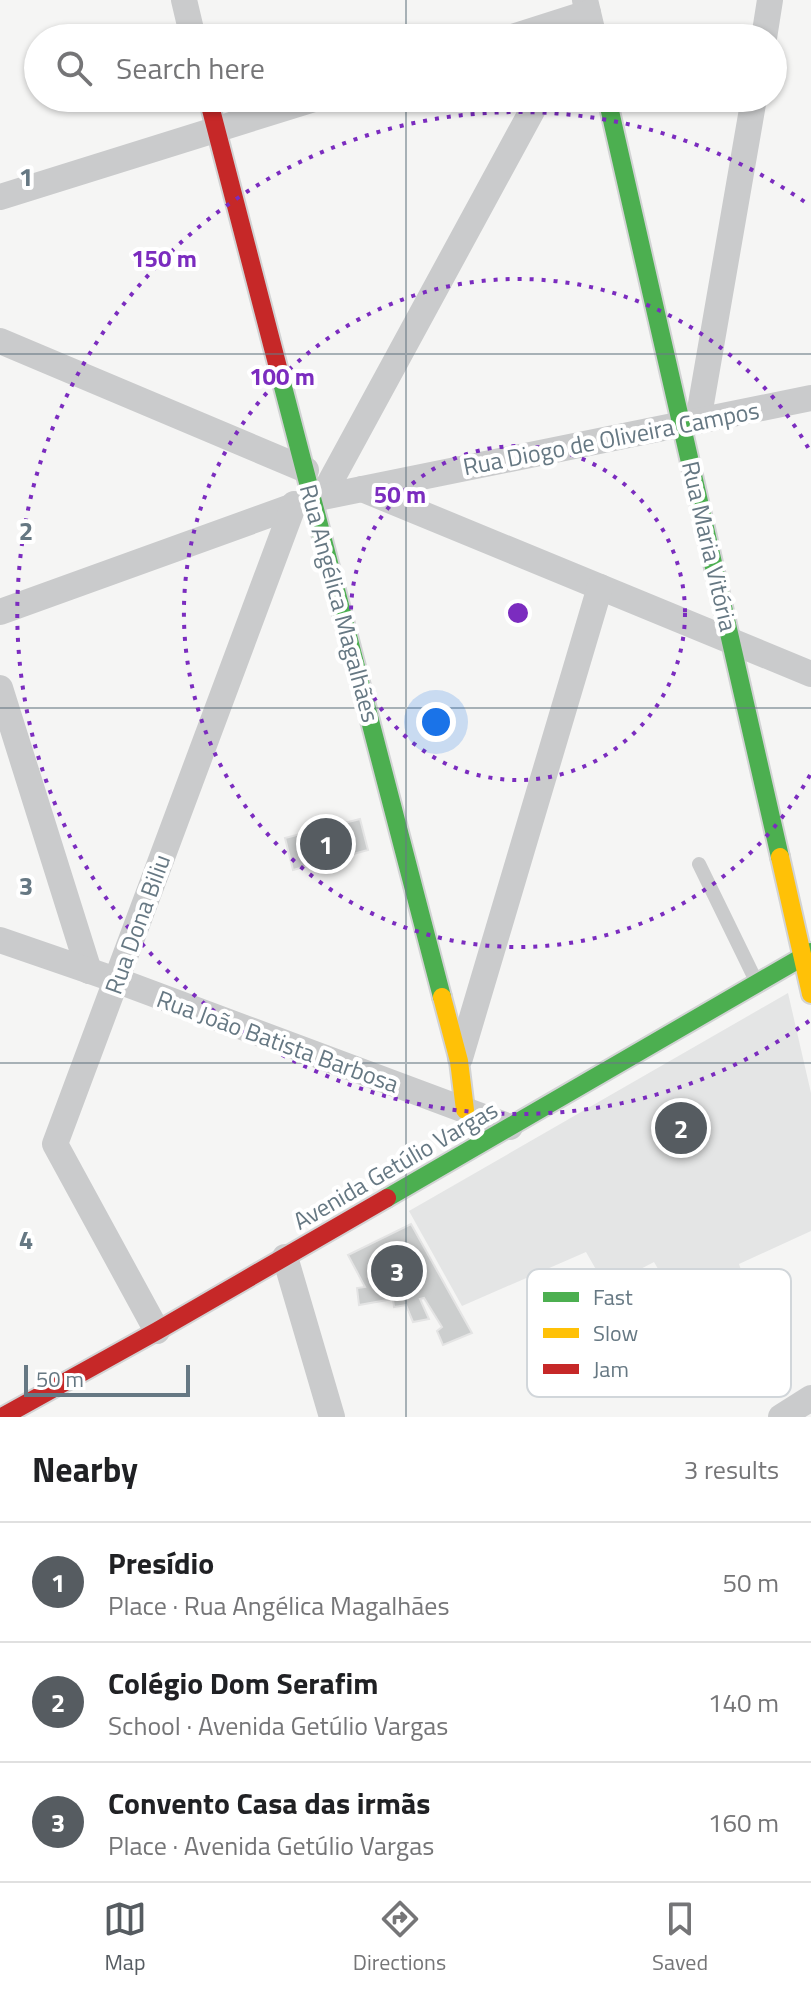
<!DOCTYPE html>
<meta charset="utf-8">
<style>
body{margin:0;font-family:"Titillium Web",sans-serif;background:#f6f6f6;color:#202124}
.scale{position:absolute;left:24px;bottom:20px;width:166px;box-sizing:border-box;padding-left:8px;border:4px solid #667883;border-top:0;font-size:22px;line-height:28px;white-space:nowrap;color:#667883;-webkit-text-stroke:6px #fff;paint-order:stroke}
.you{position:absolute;left:436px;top:722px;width:28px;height:28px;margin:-20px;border:6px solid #fff;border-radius:50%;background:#1a73e8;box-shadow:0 0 0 12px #1a73e833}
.badge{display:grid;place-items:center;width:52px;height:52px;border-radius:50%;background:#565c61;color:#fff;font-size:26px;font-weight:700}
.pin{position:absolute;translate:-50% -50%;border:4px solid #fff;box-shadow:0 2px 8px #0006}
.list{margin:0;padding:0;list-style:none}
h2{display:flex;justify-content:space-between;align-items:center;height:104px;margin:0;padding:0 32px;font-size:34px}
h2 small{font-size:26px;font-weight:400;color:#757577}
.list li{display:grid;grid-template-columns:52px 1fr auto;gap:24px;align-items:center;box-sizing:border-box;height:120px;padding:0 32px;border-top:2px solid #e0e0e0}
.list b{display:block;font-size:30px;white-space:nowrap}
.list p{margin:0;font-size:26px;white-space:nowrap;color:#757577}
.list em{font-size:26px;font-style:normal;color:#757577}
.icon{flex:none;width:44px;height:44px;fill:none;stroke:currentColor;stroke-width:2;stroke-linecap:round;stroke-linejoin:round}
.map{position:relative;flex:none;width:811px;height:1417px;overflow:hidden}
.search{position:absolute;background:#fff;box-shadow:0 2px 6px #0004;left:24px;right:24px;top:24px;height:88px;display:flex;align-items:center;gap:20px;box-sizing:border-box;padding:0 28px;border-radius:44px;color:#757577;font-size:30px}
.sheet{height:464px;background:#fff}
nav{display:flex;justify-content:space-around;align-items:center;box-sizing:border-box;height:112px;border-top:2px solid #e0e0e0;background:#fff;font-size:22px;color:#757577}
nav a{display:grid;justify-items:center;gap:4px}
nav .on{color:#565c61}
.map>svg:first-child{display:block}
</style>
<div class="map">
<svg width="811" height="1417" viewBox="0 0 811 1417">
<rect width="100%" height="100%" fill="#f5f5f4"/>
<!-- built -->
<path fill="#e4e5e5" d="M788,993L811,1093V1231L739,1264L742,1273L679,1305L654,1262L606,1287L586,1252L462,1306L409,1211Z"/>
<!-- building -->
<g fill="#cccece" stroke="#e4e4e4" stroke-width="2">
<path d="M360,819L368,850L293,870L285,838Z"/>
<path d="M411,1224L472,1333L443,1345L437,1331L442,1327L424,1298L420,1299L429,1319L413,1322L406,1305L394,1307L393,1299L359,1305L357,1288L365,1287L348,1255Z"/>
</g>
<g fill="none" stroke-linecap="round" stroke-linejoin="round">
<defs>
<g id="fast">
<path d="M607,98L780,857"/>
<path d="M281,379L442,997"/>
<path d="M387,1198L811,952"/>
</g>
<g id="slow">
<path d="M780,857L811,994"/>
<path d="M442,997L459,1061L465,1110"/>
</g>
<g id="jam">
<path d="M208,98L281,379"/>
<path d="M2,1417L157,1331L387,1198"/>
</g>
</defs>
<!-- fast casing -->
<use href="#fast" stroke="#d2d3d4" stroke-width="22"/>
<!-- slow casing -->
<use href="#slow" stroke="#d2d3d4" stroke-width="22"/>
<!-- jam casing -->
<use href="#jam" stroke="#d2d3d4" stroke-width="22"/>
<!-- lane -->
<path stroke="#cacbcc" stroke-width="14" d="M699,864L757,983"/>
<!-- street -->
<g stroke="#cacbcc" stroke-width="26">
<path d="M184,0L193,38"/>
<path d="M585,0L594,38"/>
<path d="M509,38L588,13"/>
<path d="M764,38L770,0"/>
<path d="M0,197L317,98"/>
<path d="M0,341L306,470"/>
<path d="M698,421L754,98"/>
<path d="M362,489L811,674"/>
<path d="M322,497L539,98"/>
<path d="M0,612L313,499L811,398"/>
<path d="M0,688L89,971"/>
<path d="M0,940L116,980L510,1127"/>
<path d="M460,1058L600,587"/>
<path d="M285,1257L332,1417"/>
<path d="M157,1331L55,1144L294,504"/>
<path d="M781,1417L811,1398"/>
</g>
<!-- fast -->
<use href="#fast" stroke="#4caf50" stroke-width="18"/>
<!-- slow -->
<use href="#slow" stroke="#ffc107" stroke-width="18"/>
<!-- jam -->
<use href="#jam" stroke="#c62828" stroke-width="18"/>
</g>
<!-- grid -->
<path fill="none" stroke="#667883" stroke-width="2" stroke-opacity="0.55" d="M406,0V38M406,98V1417M0,354H811M0,708H811M0,1063H811"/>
<!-- distance rings -->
<g fill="none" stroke="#7b2cbf" stroke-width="4" stroke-dasharray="4 8">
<circle cx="518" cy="613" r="167"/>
<path d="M810 775A334 334 0 1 1 810 451"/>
<path d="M809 1021A501 501 0 1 1 809 205"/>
</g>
<g text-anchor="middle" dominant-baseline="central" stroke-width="8" stroke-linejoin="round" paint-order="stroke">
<!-- street labels -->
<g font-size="24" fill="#667883" stroke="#fff">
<text transform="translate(611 438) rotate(-11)">Rua Diogo de Oliveira Campos</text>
<text transform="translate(710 546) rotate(77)">Rua Maria Vitória</text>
<text transform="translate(340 603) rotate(75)">Rua Angélica Magalhães</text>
<text transform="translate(137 924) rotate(-70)">Rua Dona Biliu</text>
<text transform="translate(278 1041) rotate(20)">Rua João Batista Barbosa</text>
<text transform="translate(395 1165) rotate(-30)">Avenida Getúlio Vargas</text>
</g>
</g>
<!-- legend -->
<rect x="527" y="1269" width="264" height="128" rx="12" fill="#fff" stroke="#d1d6da" stroke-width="2"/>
<rect x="543" y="1292" width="36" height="10" fill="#4caf50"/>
<rect x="543" y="1328" width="36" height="10" fill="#ffc107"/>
<rect x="543" y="1364" width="36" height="10" fill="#c62828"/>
<g font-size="22" fill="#667883">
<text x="593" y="1305">Fast</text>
<text x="593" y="1341">Slow</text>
<text x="593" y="1377">Jam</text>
</g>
<g font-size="26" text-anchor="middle" font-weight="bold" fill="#667883" stroke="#fff" stroke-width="8" stroke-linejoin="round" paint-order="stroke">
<text x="26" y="186">1</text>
<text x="26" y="540">2</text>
<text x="26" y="895">3</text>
<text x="26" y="1249">4</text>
</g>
<circle cx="518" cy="613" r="12" fill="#7b2cbf" stroke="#fff" stroke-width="4"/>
<g font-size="24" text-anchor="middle" font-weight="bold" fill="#7b2cbf" stroke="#fff" stroke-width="8" stroke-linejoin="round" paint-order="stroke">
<text x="164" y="267">150 m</text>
<text x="282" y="385">100 m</text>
<text x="400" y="503">50 m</text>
</g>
</svg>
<div class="scale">50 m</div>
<div class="you"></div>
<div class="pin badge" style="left:326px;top:844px">1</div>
<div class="pin badge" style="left:681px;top:1128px">2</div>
<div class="pin badge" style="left:397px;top:1271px">3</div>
<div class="search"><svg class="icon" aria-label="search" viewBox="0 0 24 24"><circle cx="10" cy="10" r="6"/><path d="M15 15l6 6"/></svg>Search here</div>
</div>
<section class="sheet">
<h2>Nearby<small>3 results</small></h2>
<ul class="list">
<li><span class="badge">1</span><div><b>Presídio</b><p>Place · Rua Angélica Magalhães</p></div><em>50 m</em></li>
<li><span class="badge">2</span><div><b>Colégio Dom Serafim</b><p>School · Avenida Getúlio Vargas</p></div><em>140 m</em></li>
<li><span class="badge">3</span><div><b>Convento Casa das irmãs</b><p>Place · Avenida Getúlio Vargas</p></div><em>160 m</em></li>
</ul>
</section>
<nav>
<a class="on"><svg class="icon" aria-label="map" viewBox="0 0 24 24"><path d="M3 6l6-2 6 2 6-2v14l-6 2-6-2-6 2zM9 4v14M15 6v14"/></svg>Map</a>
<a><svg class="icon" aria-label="directions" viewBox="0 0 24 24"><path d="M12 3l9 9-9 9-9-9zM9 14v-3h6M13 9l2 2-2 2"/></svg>Directions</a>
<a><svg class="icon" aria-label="saved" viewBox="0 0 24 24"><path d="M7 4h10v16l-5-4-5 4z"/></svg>Saved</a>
</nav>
